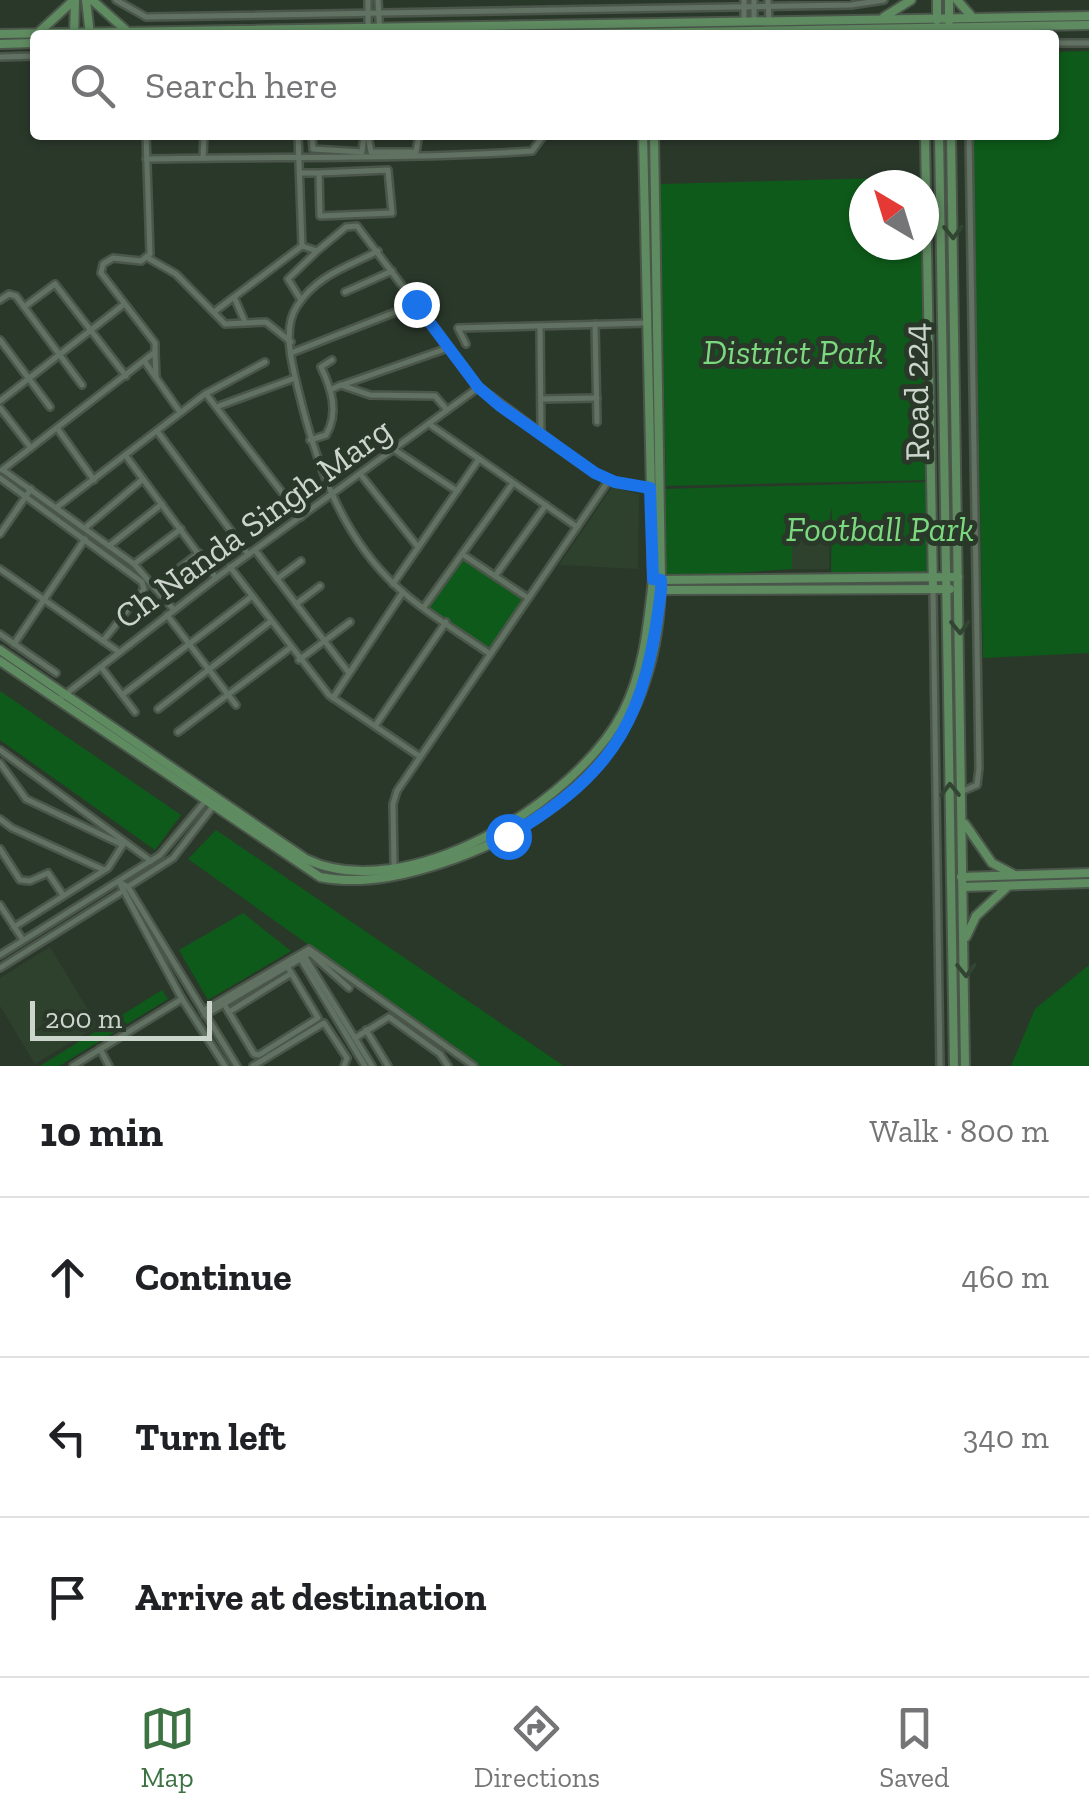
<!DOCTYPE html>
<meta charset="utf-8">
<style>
body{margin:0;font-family:"Zilla Slab",serif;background:#f2f2f2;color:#202124}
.compass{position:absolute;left:849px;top:170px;width:90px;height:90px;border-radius:50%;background:#fff;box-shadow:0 2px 8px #0004;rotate:322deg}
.scale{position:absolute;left:30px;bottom:25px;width:182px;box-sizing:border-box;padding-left:10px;border:5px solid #ccd5cc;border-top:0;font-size:28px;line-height:35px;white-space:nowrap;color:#ccd5cc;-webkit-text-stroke:8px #2a382a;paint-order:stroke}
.stop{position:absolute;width:30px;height:30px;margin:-22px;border:8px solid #1a73e8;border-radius:50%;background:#fff}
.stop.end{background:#1a73e8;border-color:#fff;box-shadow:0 2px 10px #0008}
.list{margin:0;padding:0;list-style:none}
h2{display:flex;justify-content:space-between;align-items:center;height:130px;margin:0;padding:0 40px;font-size:42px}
h2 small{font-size:32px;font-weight:400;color:#757577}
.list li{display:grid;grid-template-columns:65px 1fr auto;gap:30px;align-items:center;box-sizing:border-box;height:160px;padding:0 40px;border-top:2px solid #e0e0e0}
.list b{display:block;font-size:38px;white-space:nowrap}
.list em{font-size:32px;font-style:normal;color:#757577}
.icon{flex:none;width:55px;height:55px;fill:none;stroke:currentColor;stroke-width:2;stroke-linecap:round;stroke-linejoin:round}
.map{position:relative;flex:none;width:1089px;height:1066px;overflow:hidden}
.search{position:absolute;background:#fff;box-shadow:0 2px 8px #0004;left:30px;right:30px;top:30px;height:110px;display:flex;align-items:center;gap:25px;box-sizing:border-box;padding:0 35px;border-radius:10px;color:#757577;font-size:38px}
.sheet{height:610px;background:#fff}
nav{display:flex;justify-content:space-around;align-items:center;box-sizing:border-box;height:140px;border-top:2px solid #e0e0e0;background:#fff;font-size:28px;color:#757577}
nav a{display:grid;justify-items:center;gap:5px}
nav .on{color:#3d7243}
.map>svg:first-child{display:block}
</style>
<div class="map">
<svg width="1089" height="1066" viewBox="0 0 1089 1066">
<rect width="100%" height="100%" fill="#2a382a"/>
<!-- built -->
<g fill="#2d412d">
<path d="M612,487L639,494L638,569L559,565Z"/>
<path d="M829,525V569H792V526Z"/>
<path d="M50,947L98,1026L35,1064L0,1006V978Z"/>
</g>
<!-- green -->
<g fill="#0e5a1a">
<path d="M1089,51V653L983,658L973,135H1054V52Z"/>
<path d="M922,177V185H864V245H923L928,480L666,486L660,184Z"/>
<path d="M927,482L929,575H831L832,506L829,523L792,526V569L664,578L663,489Z"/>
<path d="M462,556L524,596L489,651L425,608Z"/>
<path d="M0,691L181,815L155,850L0,740Z"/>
<path d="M216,830L564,1066H479L188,859Z"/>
<path d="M243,913L291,951L208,1000L179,950Z"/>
<path d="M1089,965V1066H1011L1035,1009Z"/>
<path d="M162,990L168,999L59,1066H40Z"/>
</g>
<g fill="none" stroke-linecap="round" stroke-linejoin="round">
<defs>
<g id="street">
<path d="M116,0L146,17L851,5L884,0"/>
<path d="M368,0V35"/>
<path d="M378,0L380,35"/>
<path d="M744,0V22"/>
<path d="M754,0V21"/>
<path d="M768,0L769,21"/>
<path d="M1054,43H1089"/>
<path d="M0,57L35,56"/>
<path d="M298,135L302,246L317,251L346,227L357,226L479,387L595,473L615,483L660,489"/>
<path d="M312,135L313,149L362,152L364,135"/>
<path d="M368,135L371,152H416L419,135"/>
<path d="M203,158L204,135"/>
<path d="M146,159C275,156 403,160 532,151L544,135"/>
<path d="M300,173H319L320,216L392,213L388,170L319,173"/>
<path d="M378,251C347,267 317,275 297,306C282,328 292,365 298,389C315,460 340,534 396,586C424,612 459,632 490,654"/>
<path d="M148,258L176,274L225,324L266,322L291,342"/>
<path d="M345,292L392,271"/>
<path d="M234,297L245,322"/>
<path d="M0,300L9,294L16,296L82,385"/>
<path d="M301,300L288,279L315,253"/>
<path d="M24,307L55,284L126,376"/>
<path d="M214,312L302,246"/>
<path d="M595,324L597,422"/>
<path d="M540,326L541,435"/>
<path d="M0,340L50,407"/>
<path d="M466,344L458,328L647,323"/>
<path d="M155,352L156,378"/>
<path d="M291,353L416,304"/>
<path d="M145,362L180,412"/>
<path d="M342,385L448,348"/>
<path d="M330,390L341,385L370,395L435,396L447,410"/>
<path d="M206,394L301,517"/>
<path d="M542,399L597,398"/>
<path d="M0,401L123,305"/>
<path d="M219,406L295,378"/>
<path d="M0,408L31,448"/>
<path d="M429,424L577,527"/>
<path d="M57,428L94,480"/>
<path d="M157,431L248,554"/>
<path d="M310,440L326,435C339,413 332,390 321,367L332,360"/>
<path d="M395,450L457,491"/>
<path d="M126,456L216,578"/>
<path d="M2,470L155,352V343L101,273L103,264L113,258L141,261L150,254L146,135"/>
<path d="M3,470L134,564L174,610"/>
<path d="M361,475L418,547"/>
<path d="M0,478L142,582L144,589L103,641"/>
<path d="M57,507L205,394L265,362"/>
<path d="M85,528L143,479"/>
<path d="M0,534L31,489"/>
<path d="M109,546L162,504"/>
<path d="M255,550L349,673"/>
<path d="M462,554L528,598"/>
<path d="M134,564L181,529"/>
<path d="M230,567L329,695L419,756"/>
<path d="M0,569L119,652"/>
<path d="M495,576L546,505"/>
<path d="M277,579L301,561"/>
<path d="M393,584L479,459"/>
<path d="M155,587L199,553"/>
<path d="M933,589L940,1066"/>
<path d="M296,604L320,586"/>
<path d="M424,607L513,483"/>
<path d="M167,615L236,705"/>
<path d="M0,634L56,673"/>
<path d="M14,644L85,539"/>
<path d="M299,660L350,622"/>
<path d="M101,667L135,712"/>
<path d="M122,695L251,597"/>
<path d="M333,698L403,592"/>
<path d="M58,700L216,578L479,387"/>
<path d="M158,709L270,622"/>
<path d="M375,726L446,622"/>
<path d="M178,732L290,648"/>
<path d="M0,750L151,861"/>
<path d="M0,763L26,799L123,845"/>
<path d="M963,791L977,785L979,768L969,135"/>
<path d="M0,819L12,828L104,870"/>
<path d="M0,849L20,880L30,881L48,873L63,895"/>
<path d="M394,866L393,804L397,791L609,480"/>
<path d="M129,886L173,858L214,805"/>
<path d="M0,905L23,940"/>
<path d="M14,927L108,868L124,843"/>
<path d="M303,954L372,1066"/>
<path d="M0,955L160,855L207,799"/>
<path d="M300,958L365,1066"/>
<path d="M0,968L120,893"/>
<path d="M224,1004L254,1054L259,1055L318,1018L287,966"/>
<path d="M203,1011L309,949L474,1066"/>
<path d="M229,1012L290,974"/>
<path d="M205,1015L310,953L349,988"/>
<path d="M366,1030L388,1066"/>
<path d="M355,1038L389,1017L440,1054L448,1066"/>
<path d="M100,1049L109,1066"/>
<path d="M73,1066L182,999"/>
<path d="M225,1066L182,999L119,882L128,887L237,1066"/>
<path d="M253,1066L324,1023L347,1058L344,1066"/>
</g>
<g id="secondary">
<path d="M86,0L90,35"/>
<path d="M92,0L129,33"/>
<path d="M937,0V20"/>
<path d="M949,0V21"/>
<path d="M957,0L973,18"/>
<path d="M884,17L911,0"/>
<path d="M0,34L1089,16"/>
<path d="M37,34L74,0"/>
<path d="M74,35L75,0"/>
<path d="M514,35L1089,25"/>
<path d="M0,44L35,43"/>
<path d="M925,135L933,589"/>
<path d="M939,135L954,1066"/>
<path d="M951,135L965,1066"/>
<path d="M658,580L958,577"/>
<path d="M659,590L950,589"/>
<path d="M0,650L306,859C405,907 577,802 623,712C644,671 648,625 653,579L643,135"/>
<path d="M0,661L320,877C365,886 412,874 454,859C585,811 660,723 661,580L654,135"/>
<path d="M965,824L992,863L1013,874"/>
<path d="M961,877L1089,873"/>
<path d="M964,887L1089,883"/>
<path d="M966,937L976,916L1007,887"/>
</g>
</defs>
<!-- street casing -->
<use href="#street" stroke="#4a564a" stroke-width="10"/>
<!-- secondary casing -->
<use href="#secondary" stroke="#4a564a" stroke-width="12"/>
<!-- street -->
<use href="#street" stroke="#627262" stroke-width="5"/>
<!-- secondary -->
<use href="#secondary" stroke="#5f8b61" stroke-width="8"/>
</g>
<!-- one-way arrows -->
<defs><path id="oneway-chevron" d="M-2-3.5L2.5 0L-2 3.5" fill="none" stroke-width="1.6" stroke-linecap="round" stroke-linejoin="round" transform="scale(2.5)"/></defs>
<g stroke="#324432">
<use href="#oneway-chevron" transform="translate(953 232) rotate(89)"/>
<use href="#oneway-chevron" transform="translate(960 627) rotate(89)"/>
<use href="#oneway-chevron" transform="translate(950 790) rotate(-91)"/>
<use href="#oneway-chevron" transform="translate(966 970) rotate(89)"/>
</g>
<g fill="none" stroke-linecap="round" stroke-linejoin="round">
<!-- route -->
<path stroke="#1a73e8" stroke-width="12" d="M416,304L478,387L499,405L595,473L615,482L650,488L653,579L661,580V590C646,715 619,771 508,836"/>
</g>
<g text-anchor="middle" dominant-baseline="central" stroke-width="10" stroke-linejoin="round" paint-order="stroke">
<!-- park labels -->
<g font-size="35" font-style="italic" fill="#7cd980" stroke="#2a382a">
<text x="793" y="352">District Park</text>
<text x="880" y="529">Football Park</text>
</g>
<!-- street labels -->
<g font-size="35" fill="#ccd5cc" stroke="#2a382a">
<text transform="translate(916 392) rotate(-91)">Road 224</text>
<text transform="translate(253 523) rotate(-36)">Ch Nanda Singh Marg</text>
</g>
</g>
</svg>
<svg class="compass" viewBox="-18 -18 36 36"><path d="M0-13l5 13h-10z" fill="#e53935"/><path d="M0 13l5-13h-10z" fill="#757577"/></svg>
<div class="scale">200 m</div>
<div class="stop" style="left:508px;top:836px"></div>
<div class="stop end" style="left:416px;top:304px"></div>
<div class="search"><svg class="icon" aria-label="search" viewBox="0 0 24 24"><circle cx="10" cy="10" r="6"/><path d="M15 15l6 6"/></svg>Search here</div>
</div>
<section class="sheet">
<h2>10 min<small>Walk · 800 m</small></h2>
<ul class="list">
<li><svg class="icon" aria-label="ahead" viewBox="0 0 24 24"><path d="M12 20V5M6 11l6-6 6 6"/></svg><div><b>Continue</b></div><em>460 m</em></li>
<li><svg class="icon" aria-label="left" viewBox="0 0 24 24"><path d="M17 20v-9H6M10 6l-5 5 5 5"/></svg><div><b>Turn left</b></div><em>340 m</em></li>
<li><svg class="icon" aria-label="arrive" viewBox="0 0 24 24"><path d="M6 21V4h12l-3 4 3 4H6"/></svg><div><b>Arrive at destination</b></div></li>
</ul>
</section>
<nav>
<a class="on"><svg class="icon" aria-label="map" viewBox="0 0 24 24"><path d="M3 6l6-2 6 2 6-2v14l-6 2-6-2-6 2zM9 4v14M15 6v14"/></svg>Map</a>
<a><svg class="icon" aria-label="directions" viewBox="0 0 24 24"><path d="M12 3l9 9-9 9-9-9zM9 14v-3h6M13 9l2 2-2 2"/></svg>Directions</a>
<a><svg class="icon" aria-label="saved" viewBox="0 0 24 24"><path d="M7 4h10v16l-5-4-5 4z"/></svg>Saved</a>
</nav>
